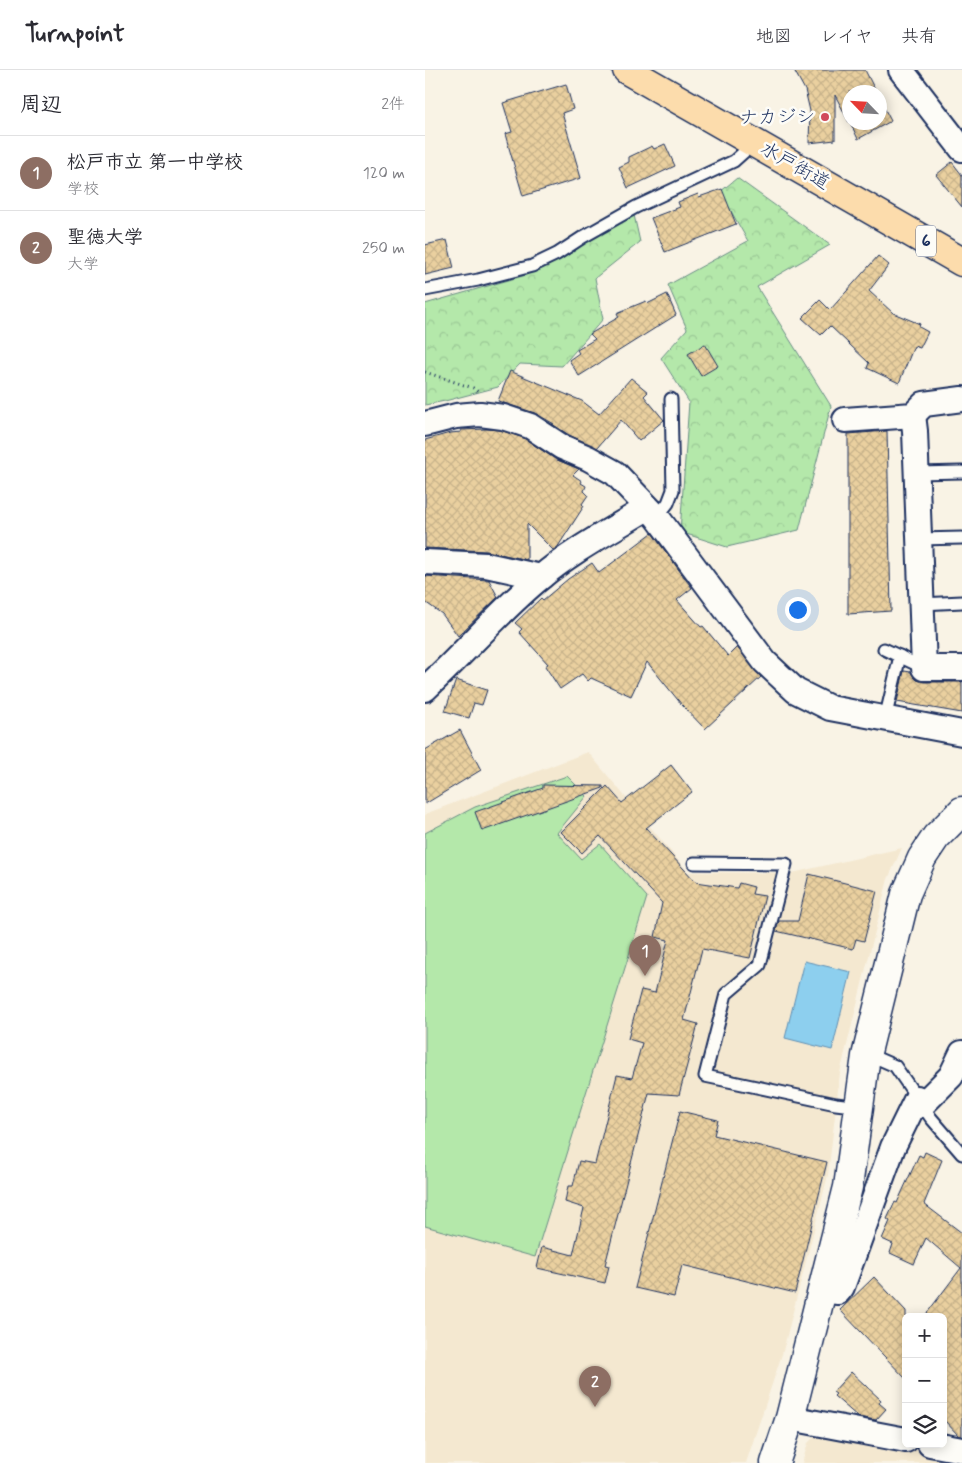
<!DOCTYPE html>
<html lang="ja">
<meta charset="utf-8">
<style>
body{margin:0;font-family:Mynerve,"Klee One",sans-serif;background:#f2f2f3;color:#2b2b33}
.controls{position:absolute;right:15px;bottom:15px;display:grid;overflow:hidden;border-radius:8px;box-shadow:0 2px 12px #0003}
.controls button{width:45px;height:45px;display:grid;place-items:center;padding:0;border:0;border-bottom:1px solid #e1e1e2;background:#fff;color:#2b2b33;font:25px sans-serif}
.compass{position:absolute;left:417px;top:15px;width:45px;height:45px;border-radius:50%;background:#fff;box-shadow:0 2px 12px #0003;rotate:295deg}
.you{position:absolute;left:372px;top:539px;width:18px;height:18px;margin:-12px;border:4px solid #fff;border-radius:50%;background:#1a73e8;box-shadow:0 0 0 8px #1a73e833}
.badge{display:grid;place-items:center;width:32px;height:32px;border-radius:50%;background:#d1495b;color:#fff;font-size:16px;font-weight:700}
.pin{position:absolute;translate:-50% -41px;filter:drop-shadow(0 1px 2px #0008)}
.pin::after{content:'';position:absolute;top:26px;width:18px;height:15px;background:inherit;clip-path:polygon(0 0,100% 0,50% 100%)}
.list{margin:0;padding:0;list-style:none}
h2{display:flex;justify-content:space-between;align-items:center;height:65px;margin:0;padding:0 20px;font-size:21px}
h2 small{font-size:16px;font-weight:400;color:#7c7c81}
.list li{display:grid;grid-template-columns:32px 1fr auto;gap:15px;align-items:center;box-sizing:border-box;height:75px;padding:0 20px;border-top:1px solid #e1e1e2}
.list b{display:block;font-size:19px;white-space:nowrap}
.list p{margin:0;font-size:16px;white-space:nowrap;color:#7c7c81}
.list em{font-size:16px;font-style:normal;color:#7c7c81}
.icon{flex:none;width:28px;height:28px;fill:none;stroke:currentColor;stroke-width:2;stroke-linecap:round;stroke-linejoin:round}
.map{position:relative;flex:none;width:537px;height:1393px;overflow:hidden}
header{display:flex;align-items:center;gap:30px;box-sizing:border-box;height:70px;padding:0 25px;background:#fff;border-bottom:1px solid #e1e1e2}
header strong{font-size:24px}
nav{display:flex;gap:28px;margin-inline-start:auto;font-size:18px}
main{display:flex}
aside{flex:1;background:#fff}
.map>svg:first-child{display:block}
</style>
<header>
<strong>Turnpoint</strong>
<nav><a>地図</a><a>レイヤ</a><a>共有</a></nav>
</header>
<main>
<aside>
<h2>周辺<small>2件</small></h2>
<ul class="list">
<li><span class="badge" style="background:#8d6e63">1</span><div><b>松戸市立 第一中学校</b><p>学校</p></div><em>120 m</em></li>
<li><span class="badge" style="background:#8d6e63">2</span><div><b>聖徳大学</b><p>大学</p></div><em>250 m</em></li>
</ul>
</aside>
<div class="map">
<svg width="537" height="1393" viewBox="0 0 537 1393">
<defs>
<pattern id="forest-crowns" width="20" height="18" patternUnits="userSpaceOnUse" patternTransform="scale(1.25)"><rect width="20" height="18" fill="#b4e8aa"/><path d="M2 6a3 3 0 1 1 6 0M12 15a3 3 0 1 1 6 0" fill="none" stroke="#9ac795"/></pattern>
<pattern id="building-cross-hatch" width="8" height="8" patternUnits="userSpaceOnUse" patternTransform="scale(1.25)"><rect width="8" height="8" fill="#ead09f"/><path d="M0 0l8 8M0 8l8-8" fill="none" stroke="#c8b38b"/></pattern>
</defs>
<rect width="100%" height="100%" fill="#f9f3e5"/>
<filter id="ink" filterUnits="userSpaceOnUse"><feTurbulence type="fractalNoise" baseFrequency=".02" numOctaves="2"/><feDisplacementMap in="SourceGraphic" scale="10" xChannelSelector="R" yChannelSelector="G"/><feConvolveMatrix kernelMatrix="1 2 1 2 8 2 1 2 1" color-interpolation-filters="sRGB"/></filter>
<g filter="url(#ink)">
<!-- built -->
<g fill="#f4e8d0">
<path d="M163,682L263,802L367,803L477,778L463,809L415,1003L403,1105L358,1281L321,1393H0V744Z"/>
<path d="M395,1361L537,1389V1393H377L383,1373Z"/>
</g>
<!-- forest -->
<g fill="url(#forest-crowns)" stroke="#688c84">
<path d="M312,108L405,175L332,217L406,336L374,460L302,477L255,462L264,332L236,288L262,259L243,215L323,171L295,122Z"/>
<path d="M209,145L215,172L170,208L178,249L137,296L95,294L73,317L20,331L0,335V234L101,205Z"/>
</g>
<!-- pitch -->
<path fill="#b4e8aa" stroke="#688c84" d="M142,706L162,726L132,763L156,789L175,774L222,827L110,1187L0,1156V763L50,737Z"/>
<!-- water -->
<path fill="#8dcfee" stroke="#5f8fb4" d="M379,891L426,902L407,980L360,968Z"/>
<!-- building -->
<g fill="url(#building-cross-hatch)" stroke="#1b2f5e">
<path d="M369,0H440L451,22H424V52L410,25V70L384,73L385,41L380,20Z"/>
<path d="M141,14L148,39L137,43L156,108L98,126L80,64L87,62L78,33Z"/>
<path d="M454,28L466,51L433,69L425,52H454Z"/>
<path d="M240,74L250,96L203,118L194,97L204,92V87L227,76L229,79Z"/>
<path d="M527,92L537,105V137L511,105Z"/>
<path d="M297,119L311,154L240,182L226,148L255,137L253,132L273,124L274,127Z"/>
<path d="M22,170L29,198L0,205V175Z"/>
<path d="M453,186L464,195L444,221L468,243L495,254L494,257L503,262L495,278L489,276L474,313L442,298L444,293L405,256L396,265L377,248L395,230L405,240Z"/>
<path d="M242,224L251,245L154,306L144,290L154,283L152,280L170,269L165,264L194,247L192,243L221,231L222,234Z"/>
<path d="M280,274L293,296L276,306L263,284Z"/>
<path d="M85,301L157,331L174,344L206,308L223,322L219,326L239,350L214,371L196,350L172,378L144,365L127,354H129L110,343L73,331Z"/>
<path d="M61,359L75,360L99,368L130,389L154,399L148,405L157,411L156,413L161,416L159,421L163,425L157,434L159,436L132,478L128,480L102,454V490L62,481L0,478V370L25,363L36,362V360Z"/>
<path d="M462,361L466,541L423,544V364Z"/>
<path d="M227,463L267,518L252,530L276,557L278,556L303,586L312,577L336,607L280,659L257,635L222,592L206,626L166,608L163,611L157,604L135,619L120,596L123,594L94,562L97,559L90,553L116,528L118,530L143,509L167,493L174,503Z"/>
<path d="M0,506L64,510L73,527L33,566L17,544L0,532Z"/>
<path d="M479,601L486,602L492,610L499,612H537V643L472,632Z"/>
<path d="M31,610L62,620L57,635L49,633L44,648L20,641Z"/>
<path d="M35,660L56,700L0,734V680Z"/>
<path d="M246,695L267,722L221,758L271,812L312,818L314,813L329,817L327,824L340,826L325,888L277,879L259,950L273,954L254,1025L224,1023L180,1195L184,1196L180,1213L112,1198L117,1177L148,1185L159,1138L140,1132L143,1116H148L154,1091L170,1094L192,1005L207,1008L217,973L203,969L216,920L230,923L243,870L230,867L237,833L175,766L157,783L136,762L182,716L197,733Z"/>
<path d="M118,715L178,716V718L57,761L50,742L118,718Z"/>
<path d="M384,804L452,821L439,871L431,869L428,879L351,861L354,851H373Z"/>
<path d="M255,1041L293,1050L289,1065L402,1092L370,1223L257,1195L249,1227L210,1218Z"/>
<path d="M500,1082L517,1090L499,1134L537,1163V1366H534L518,1349V1247H499L536,1198L501,1168L489,1194L465,1183L468,1174L457,1169L465,1151L462,1149L470,1132L472,1133L494,1085L498,1087Z"/>
<path d="M449,1207L481,1241V1309L415,1240Z"/>
<path d="M426,1302L456,1330L454,1333L461,1339L451,1350L433,1347L409,1326L411,1324L408,1322Z"/>
</g>
<g fill="none" stroke-linecap="round" stroke-linejoin="round">
<defs>
<g id="lane">
<path d="M0,220L53,210L107,196L132,184L158,167L211,137L309,91L329,73"/>
<path d="M492,403L537,402"/>
<path d="M232,447L243,433L248,420L246,329"/>
<path d="M494,469L537,468"/>
<path d="M496,534L537,532"/>
<path d="M459,579L499,598"/>
<path d="M460,649L475,586"/>
<path d="M269,793L361,794L335,895L301,924L280,1006L411,1034L435,1037"/>
<path d="M441,986L454,989L470,996L506,1048L537,1084"/>
</g>
<g id="street">
<path d="M476,0L537,79"/>
<path d="M488,345L490,361L499,598H537"/>
<path d="M420,350L488,345L499,334L537,329"/>
<path d="M0,354L31,346L55,344L78,347L105,356L137,377L163,388L190,403L232,447L340,592L371,621L405,638L537,663"/>
<path d="M0,492L61,495L116,507"/>
<path d="M0,619C40,583 74,541 116,507C148,480 187,460 222,438"/>
<path d="M497,1035L526,1006L537,983"/>
<path d="M397,1220L413,1222L417,1217L468,1077L492,1028"/>
<path d="M365,1348L481,1370"/>
<path d="M505,1374L537,1380"/>
</g>
<path id="secondary" d="M350,1393L365,1348L423,1117L441,986L481,824L497,788L511,767L537,741"/>
<path id="highway" d="M202,0L537,192"/>
</defs>
<!-- lane casing -->
<use href="#lane" stroke="#1b2f5e" stroke-width="15"/>
<!-- street casing -->
<use href="#street" stroke="#1b2f5e" stroke-width="28"/>
<!-- secondary casing -->
<use href="#secondary" stroke="#1b2f5e" stroke-width="31"/>
<!-- highway casing -->
<use href="#highway" stroke="#1b2f5e" stroke-width="31"/>
<!-- path -->
<path stroke="#1b2f5e" stroke-width="3" stroke-dasharray="1 4" stroke-linecap="butt" d="M0,302L48,318L53,322"/>
<!-- lane -->
<use href="#lane" stroke="#fdfcf7" stroke-width="11"/>
<!-- street -->
<use href="#street" stroke="#fdfcf7" stroke-width="24"/>
<!-- secondary -->
<use href="#secondary" stroke="#fdfcf7" stroke-width="28"/>
<!-- highway -->
<use href="#highway" stroke="#fcdcac" stroke-width="28"/>
</g>
</g>
<!-- markers -->
<circle fill="#d1495b" stroke="#fdfcf7" stroke-width="2" cx="400" cy="47" r="5"/>
<g text-anchor="middle" dominant-baseline="central" stroke-width="5" stroke-linejoin="round" paint-order="stroke">
<!-- shield labels -->
<rect fill="#fdfcf7" stroke="#5f6c8c" stroke-width="1" x="491" y="155.5" width="20" height="31" rx="4"/>
<g font-size="18" font-weight="bold" fill="#1b2f5e">
<text x="501" y="171">6</text>
</g>
<!-- poi labels -->
<g font-size="19" fill="#1b2f5e" stroke="#fdfcf7" text-anchor="end">
<text x="390" y="47">ナカジシ</text>
</g>
<!-- street labels -->
<g font-size="19" fill="#1b2f5e" stroke="#fdfcf7">
<text transform="translate(370 96) rotate(30)">水戸街道</text>
</g>
</g>
</svg>
<div class="controls">
<button>+</button>
<button>−</button>
<button><svg class="icon" aria-label="layers" viewBox="0 0 24 24"><path d="M12 4l9 5-9 5-9-5zM3 14l9 5 9-5"/></svg></button>
</div>
<svg class="compass" viewBox="-18 -18 36 36"><path d="M0-13l5 13h-10z" fill="#e53935"/><path d="M0 13l5-13h-10z" fill="#7c7c81"/></svg>
<div class="you"></div>
<div class="pin badge" style="left:220px;top:906px;background:#8d6e63">1</div>
<div class="pin badge" style="left:170px;top:1337px;background:#8d6e63">2</div>
</div>
</main>
